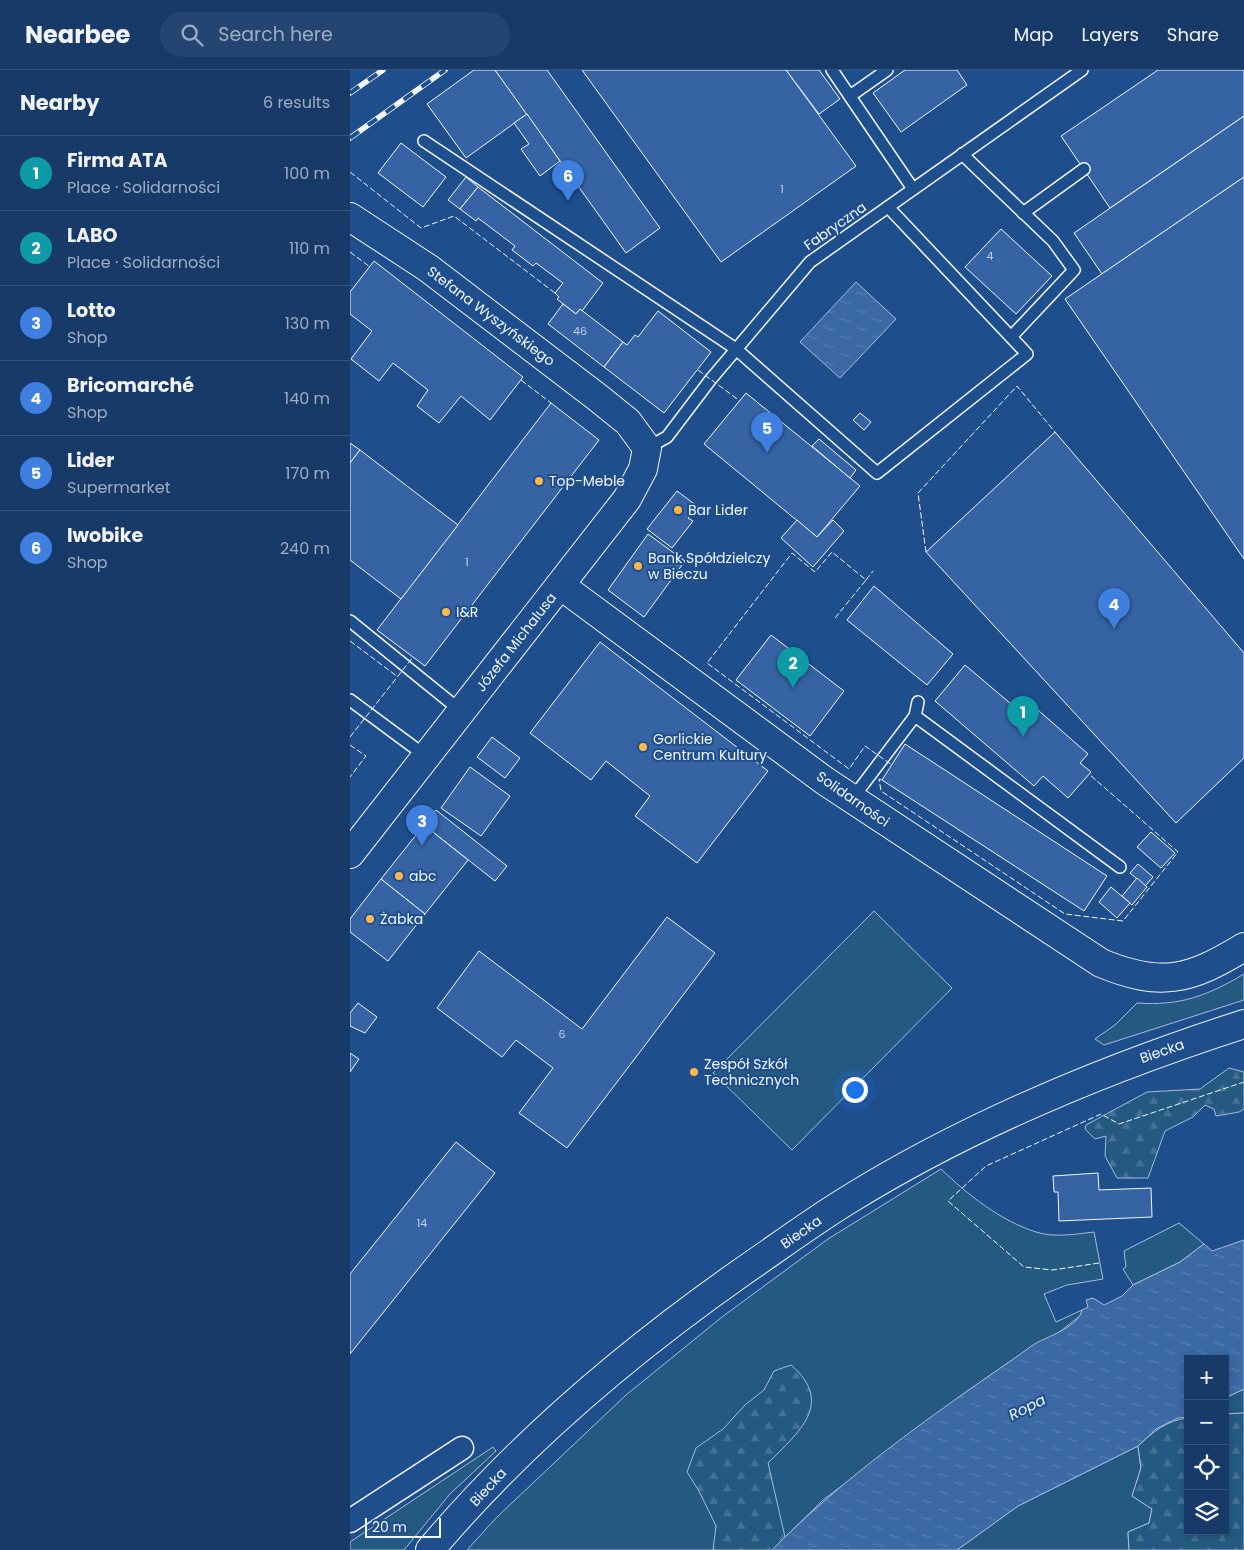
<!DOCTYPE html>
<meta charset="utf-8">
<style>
body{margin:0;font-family:Poppins,sans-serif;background:#244571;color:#f1f3f6}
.controls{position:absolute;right:15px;bottom:15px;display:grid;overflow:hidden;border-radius:0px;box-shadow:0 2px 8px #0003}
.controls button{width:45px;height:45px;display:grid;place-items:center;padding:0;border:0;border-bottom:1px solid #36547d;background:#173a69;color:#f1f3f6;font:25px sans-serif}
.scale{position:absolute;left:15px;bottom:12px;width:76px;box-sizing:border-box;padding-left:5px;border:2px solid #f2f6ff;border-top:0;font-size:14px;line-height:18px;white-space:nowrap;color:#f2f6ff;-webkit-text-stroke:4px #1f4e8c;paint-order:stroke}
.you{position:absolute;left:504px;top:1019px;width:18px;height:18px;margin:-12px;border:4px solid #fff;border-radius:50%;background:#1a73e8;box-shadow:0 0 0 8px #1a73e833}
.badge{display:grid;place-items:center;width:32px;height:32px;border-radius:50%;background:#90b9f0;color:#fff;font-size:16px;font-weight:700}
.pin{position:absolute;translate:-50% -41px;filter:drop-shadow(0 1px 2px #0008)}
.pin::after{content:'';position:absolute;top:26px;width:18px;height:15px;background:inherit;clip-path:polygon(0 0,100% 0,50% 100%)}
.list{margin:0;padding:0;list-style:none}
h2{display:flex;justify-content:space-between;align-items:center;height:65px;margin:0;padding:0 20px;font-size:21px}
h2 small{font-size:16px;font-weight:400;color:#9eadc0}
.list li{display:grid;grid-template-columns:32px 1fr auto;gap:15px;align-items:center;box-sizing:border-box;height:75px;padding:0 20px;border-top:1px solid #36547d}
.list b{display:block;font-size:19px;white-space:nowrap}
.list p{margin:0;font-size:16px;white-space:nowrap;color:#9eadc0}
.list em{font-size:16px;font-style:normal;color:#9eadc0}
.icon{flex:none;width:28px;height:28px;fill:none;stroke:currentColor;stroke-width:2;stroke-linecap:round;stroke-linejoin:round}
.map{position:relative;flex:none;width:894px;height:1480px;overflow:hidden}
header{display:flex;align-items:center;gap:30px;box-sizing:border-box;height:70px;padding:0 25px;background:#173a69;border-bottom:1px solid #36547d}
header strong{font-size:24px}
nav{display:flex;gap:28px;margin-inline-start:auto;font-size:18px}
.search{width:350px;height:45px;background:#244571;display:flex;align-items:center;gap:12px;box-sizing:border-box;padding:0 18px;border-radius:28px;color:#9eadc0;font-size:19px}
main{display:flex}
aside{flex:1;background:#173a69}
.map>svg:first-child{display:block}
</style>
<header>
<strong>Nearbee</strong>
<div class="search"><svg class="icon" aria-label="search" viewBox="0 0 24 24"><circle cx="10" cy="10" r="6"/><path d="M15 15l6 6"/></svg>Search here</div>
<nav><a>Map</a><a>Layers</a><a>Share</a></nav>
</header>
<main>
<aside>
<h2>Nearby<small>6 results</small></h2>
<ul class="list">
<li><span class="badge" style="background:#0f9aa8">1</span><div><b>Firma ATA</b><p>Place · Solidarności</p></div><em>100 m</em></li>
<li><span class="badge" style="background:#0f9aa8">2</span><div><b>LABO</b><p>Place · Solidarności</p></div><em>110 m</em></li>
<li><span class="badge" style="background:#3f7fe0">3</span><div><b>Lotto</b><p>Shop</p></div><em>130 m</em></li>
<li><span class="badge" style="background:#3f7fe0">4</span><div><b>Bricomarché</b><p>Shop</p></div><em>140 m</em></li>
<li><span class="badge" style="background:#3f7fe0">5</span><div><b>Lider</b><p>Supermarket</p></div><em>170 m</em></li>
<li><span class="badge" style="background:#3f7fe0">6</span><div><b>Iwobike</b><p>Shop</p></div><em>240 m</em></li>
</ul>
</aside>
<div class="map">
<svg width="894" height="1480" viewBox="0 0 894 1480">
<defs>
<pattern id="forest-firs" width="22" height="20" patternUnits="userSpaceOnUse" patternTransform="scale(1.25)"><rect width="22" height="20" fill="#245a82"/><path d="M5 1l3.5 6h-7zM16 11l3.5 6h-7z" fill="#447295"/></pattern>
<pattern id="water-ripples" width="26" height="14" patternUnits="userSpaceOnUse" patternTransform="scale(1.25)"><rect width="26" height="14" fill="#3b69a3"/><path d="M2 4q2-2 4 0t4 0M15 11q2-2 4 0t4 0" fill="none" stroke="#587fb1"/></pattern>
</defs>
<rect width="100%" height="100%" fill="#1f4e8c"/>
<!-- green -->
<g fill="#245a82" stroke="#a8bbd7">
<path d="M524,841L602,918L442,1080L363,1003Z"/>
<path d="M894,904V930L754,975L745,969L765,955L787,933C830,936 857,926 894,904Z"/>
<path d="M591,1099C618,1125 651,1151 686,1162C704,1168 726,1164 744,1162L753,1209L717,1215L694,1224L706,1252L732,1240L731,1245L707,1264L687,1273L613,1324L473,1430L422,1480H117L146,1448L276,1325L372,1247L478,1169Z"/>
<path d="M829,1153L854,1174L830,1192L783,1215L773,1199L776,1197L774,1181Z"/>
<path d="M894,1319V1343L875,1344V1328Z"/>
<path d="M788,1376L791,1398L782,1426L802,1439L799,1453L778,1462L779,1480H607L668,1436Z"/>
<path d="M143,1377L146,1381L100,1424L54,1480H0V1472Z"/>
</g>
<!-- forest -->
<g fill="url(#forest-firs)" stroke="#a8bbd7">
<path d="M879,998L894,1002V1039L889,1042L866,1046L864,1039L855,1035L843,1047L815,1061L798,1108H767L755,1086L756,1066L745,1069L735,1059L736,1055L797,1022L850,1019Z"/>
<path d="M441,1295C485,1333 449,1362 418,1393L435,1467L422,1480H363L366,1456L349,1421L337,1402L346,1378L373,1359L395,1335L414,1320L424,1301Z"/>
<path d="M894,1343V1480H779L778,1462L799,1453L802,1439L782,1426L791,1398L788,1376C803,1362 817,1350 838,1348V1461H875V1344Z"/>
</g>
<!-- water -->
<g fill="url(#water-ripples)" stroke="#a8bbd7">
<path d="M506,212L546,249L490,308L450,272Z"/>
<path d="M894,1170V1319L875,1328V1289H838V1347L828,1348L806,1359L788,1376L668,1436L607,1480H422C494,1407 578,1348 662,1290C671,1284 679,1277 688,1272C700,1266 729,1256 732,1240L738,1237L736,1230L743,1228L754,1235L772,1226L783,1215L830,1192L854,1174L862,1181Z"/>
</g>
<!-- building -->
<g fill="#3563a3" stroke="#f2f6ff">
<path d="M124,0H145L177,44L116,88L77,34Z"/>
<path d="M145,0H197L310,158L276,183Z"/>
<path d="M232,0H436L506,96L371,192Z"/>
<path d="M436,0H469L490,29L469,44Z"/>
<path d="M555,0H607L617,15L551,62L523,23Z"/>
<path d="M808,0H894V46L760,138L711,66Z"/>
<path d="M177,44L210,91L190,106L171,79L179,74L164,53Z"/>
<path d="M894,46V107L752,204L724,163Z"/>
<path d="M51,73L96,107L73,137L28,103Z"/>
<path d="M116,107L128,117L110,139L98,130Z"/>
<path d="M894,107V489L715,229Z"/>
<path d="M128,117L253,213L232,241L230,239L226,244L207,229L209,227L205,223L213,213L186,193L183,196L162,180L165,176L128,148L126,151L110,139Z"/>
<path d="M651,159L702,206L666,244L615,197Z"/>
<path d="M24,191L173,307L140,350L111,326L89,353L67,336L78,320L43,293L29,311L1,289L22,261L0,244V222Z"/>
<path d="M213,234L226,244L230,239L273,272L254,297L198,254Z"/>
<path d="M308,241L361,282L314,343L254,297L273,272L277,275L285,265L288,267Z"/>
<path d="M396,323L510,416L467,467L354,374Z"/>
<path d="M201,333L249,370L75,596L27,560Z"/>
<path d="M510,343L521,352L514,360L503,350Z"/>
<path d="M705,362L894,583V688L826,753L576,482Z"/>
<path d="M469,369L506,400L500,408L462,376Z"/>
<path d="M0,373L10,380L0,393Z"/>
<path d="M10,380L108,455L51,529L0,490V393Z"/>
<path d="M327,421L347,436L338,448L343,451L322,478L297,459Z"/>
<path d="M447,450L467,467L483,450L494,461L463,497L431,468Z"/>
<path d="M298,464L335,491L294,547L258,520Z"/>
<path d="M524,516L603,584L577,615L497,550Z"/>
<path d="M421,565L494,621L460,666L386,610Z"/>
<path d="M250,572L418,701L347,793L285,746L300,726L256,691L241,710L180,663Z"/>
<path d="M615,595L680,650L688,640L738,684L730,693L741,702L718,728L693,706L684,716L585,631Z"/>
<path d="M142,667L170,688L155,708L127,687Z"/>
<path d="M555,674L757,806L734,841L532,710Z"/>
<path d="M120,697L160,726L131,766L91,738Z"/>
<path d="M86,740L157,796L145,811L74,755Z"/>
<path d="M74,755L118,790L75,844L31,809Z"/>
<path d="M801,762L825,783L811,798L787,777Z"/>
<path d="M788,794L803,807L795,816L780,803Z"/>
<path d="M787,808L797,817L782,835L772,826Z"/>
<path d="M31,809L75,844L38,891L0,862V849Z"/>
<path d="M761,817L780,833L767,848L749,832Z"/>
<path d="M317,847L365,883L217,1078L169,1043L203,998L166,970L152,987L87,938L129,881L232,959Z"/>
<path d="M8,933L27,947L15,963L0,956V943Z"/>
<path d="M0,983L9,989L0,1002Z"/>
<path d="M106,1072L145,1103L0,1284V1204Z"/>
<path d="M748,1103L749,1120L801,1118L802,1147L709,1151L708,1122H704L703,1106Z"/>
</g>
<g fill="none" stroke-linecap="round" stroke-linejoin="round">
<defs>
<g id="lane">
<path d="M482,0L563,119"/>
<path d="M500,26L537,0"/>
<path d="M74,71L386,279L527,403L677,284L538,137"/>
<path d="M612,84L703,171L724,200L661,267"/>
<path d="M673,143L734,99"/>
<path d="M297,378L317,367L361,309L460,192L732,0"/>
<path d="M0,551L111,641"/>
<path d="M0,630L77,687"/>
<path d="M565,646L770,797"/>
<path d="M502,729L565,646L568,632"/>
</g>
<path id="street" d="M0,1451L112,1378"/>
<g id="secondary">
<path d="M0,147L78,198L247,327L278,352L297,378L293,399L277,429L0,784"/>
<path d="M210,515L475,711L751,893C811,918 840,910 894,877"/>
</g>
<path id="primary" d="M80,1480C170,1373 278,1282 392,1202C427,1178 462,1152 498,1130C621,1054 757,998 894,954"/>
</defs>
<!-- lane casing -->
<use href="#lane" stroke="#f2f6ff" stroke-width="14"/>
<!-- street casing -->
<use href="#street" stroke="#f2f6ff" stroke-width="25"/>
<!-- secondary casing -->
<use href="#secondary" stroke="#f2f6ff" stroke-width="30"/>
<!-- primary casing -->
<use href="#primary" stroke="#f2f6ff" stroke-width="30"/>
<!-- lane -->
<use href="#lane" stroke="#1f4e8c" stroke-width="11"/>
<!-- street -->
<use href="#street" stroke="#1f4e8c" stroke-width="22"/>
<!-- secondary -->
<use href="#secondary" stroke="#1f4e8c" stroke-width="28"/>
<!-- primary -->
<use href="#primary" stroke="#1f4e8c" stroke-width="28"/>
<defs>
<g id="rail">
<path d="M0,23L33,0"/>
<path d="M0,68L95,0"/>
</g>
</defs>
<!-- rail casing -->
<use href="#rail" stroke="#f2f6ff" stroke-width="5.5"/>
<!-- rail -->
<use href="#rail" stroke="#1f4e8c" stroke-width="4" stroke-dasharray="11" stroke-linecap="butt"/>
<!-- fence -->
<g stroke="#f2f6ff" stroke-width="1" stroke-dasharray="6 2.5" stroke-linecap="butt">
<path d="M0,102L71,158L104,146L205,223"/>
<path d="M0,182L20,197"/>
<path d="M348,300L390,331"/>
<path d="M171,310L201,333"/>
<path d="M576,482L568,423L667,316L705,362"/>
<path d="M516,510L523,501"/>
<path d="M485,548L516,510L482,482L465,502L442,483L357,593L499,699L515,676L542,695"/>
<path d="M0,571L48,607"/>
<path d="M0,667L63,587"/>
<path d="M0,675L16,686L0,707"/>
<path d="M532,710L529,709L531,721L715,844L773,851L828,782L739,704"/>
<path d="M749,1193L703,1200L674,1197L598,1131L636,1096L751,1044L769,1054L894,1012"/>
</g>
</g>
<!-- markers -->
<g fill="#ffb74d" stroke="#1f4e8c" stroke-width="2">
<circle cx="189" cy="411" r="5"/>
<circle cx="328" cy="440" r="5"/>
<circle cx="288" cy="496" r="5"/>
<circle cx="96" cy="542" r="5"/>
<circle cx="293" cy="677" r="5"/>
<circle cx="49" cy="806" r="5"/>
<circle cx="20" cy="849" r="5"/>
<circle cx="344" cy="1002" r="5"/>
</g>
<g text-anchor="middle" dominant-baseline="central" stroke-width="4" stroke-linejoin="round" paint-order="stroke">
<!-- number labels -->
<g font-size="11" fill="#c3d1e8">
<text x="432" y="119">1</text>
<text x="640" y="186">4</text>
<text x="230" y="261">46</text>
<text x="117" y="492">1</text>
<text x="212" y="964">6</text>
<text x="72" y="1153">14</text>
</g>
<!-- street labels -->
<g font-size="14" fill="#f2f6ff" stroke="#1f4e8c">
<text transform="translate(485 156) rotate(-35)">Fabryczna</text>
<text transform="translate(141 246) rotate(37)">Stefana Wyszyńskiego</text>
<text transform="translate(166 572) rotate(-52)">Józefa Michalusa</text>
<text transform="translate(503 729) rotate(35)">Solidarności</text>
<text transform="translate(812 981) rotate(-19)">Biecka</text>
<text transform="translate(451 1162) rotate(-35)">Biecka</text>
<text transform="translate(138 1417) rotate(-47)">Biecka</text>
</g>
<!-- poi labels -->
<g font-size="14" fill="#f2f6ff" stroke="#1f4e8c" text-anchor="start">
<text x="199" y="411">Top-Meble</text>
<text x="338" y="440">Bar Lider</text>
<text x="298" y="488">Bank Spółdzielczy<tspan x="298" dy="16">w Bieczu</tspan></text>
<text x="106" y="542">I&amp;R</text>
<text x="303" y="669">Gorlickie<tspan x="303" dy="16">Centrum Kultury</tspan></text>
<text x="59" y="806">abc</text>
<text x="30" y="849">Żabka</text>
<text x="354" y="994">Zespół Szkół<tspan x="354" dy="16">Technicznych</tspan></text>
</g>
<!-- water labels -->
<g font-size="15" font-style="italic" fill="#f2f6ff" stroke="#1f4e8c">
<text transform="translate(677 1337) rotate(-27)">Ropa</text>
</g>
</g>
</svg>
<div class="controls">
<button>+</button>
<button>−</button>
<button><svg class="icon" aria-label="locate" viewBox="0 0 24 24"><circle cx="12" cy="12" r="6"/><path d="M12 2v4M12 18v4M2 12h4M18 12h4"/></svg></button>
<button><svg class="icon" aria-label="layers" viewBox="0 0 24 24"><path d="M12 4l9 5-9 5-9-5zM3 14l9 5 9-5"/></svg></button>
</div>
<div class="scale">20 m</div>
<div class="you"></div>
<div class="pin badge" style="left:673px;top:667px;background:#0f9aa8">1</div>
<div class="pin badge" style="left:443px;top:618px;background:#0f9aa8">2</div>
<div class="pin badge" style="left:72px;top:776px;background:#3f7fe0">3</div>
<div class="pin badge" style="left:764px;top:559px;background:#3f7fe0">4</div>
<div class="pin badge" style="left:417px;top:383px;background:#3f7fe0">5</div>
<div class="pin badge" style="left:218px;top:131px;background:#3f7fe0">6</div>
</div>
</main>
